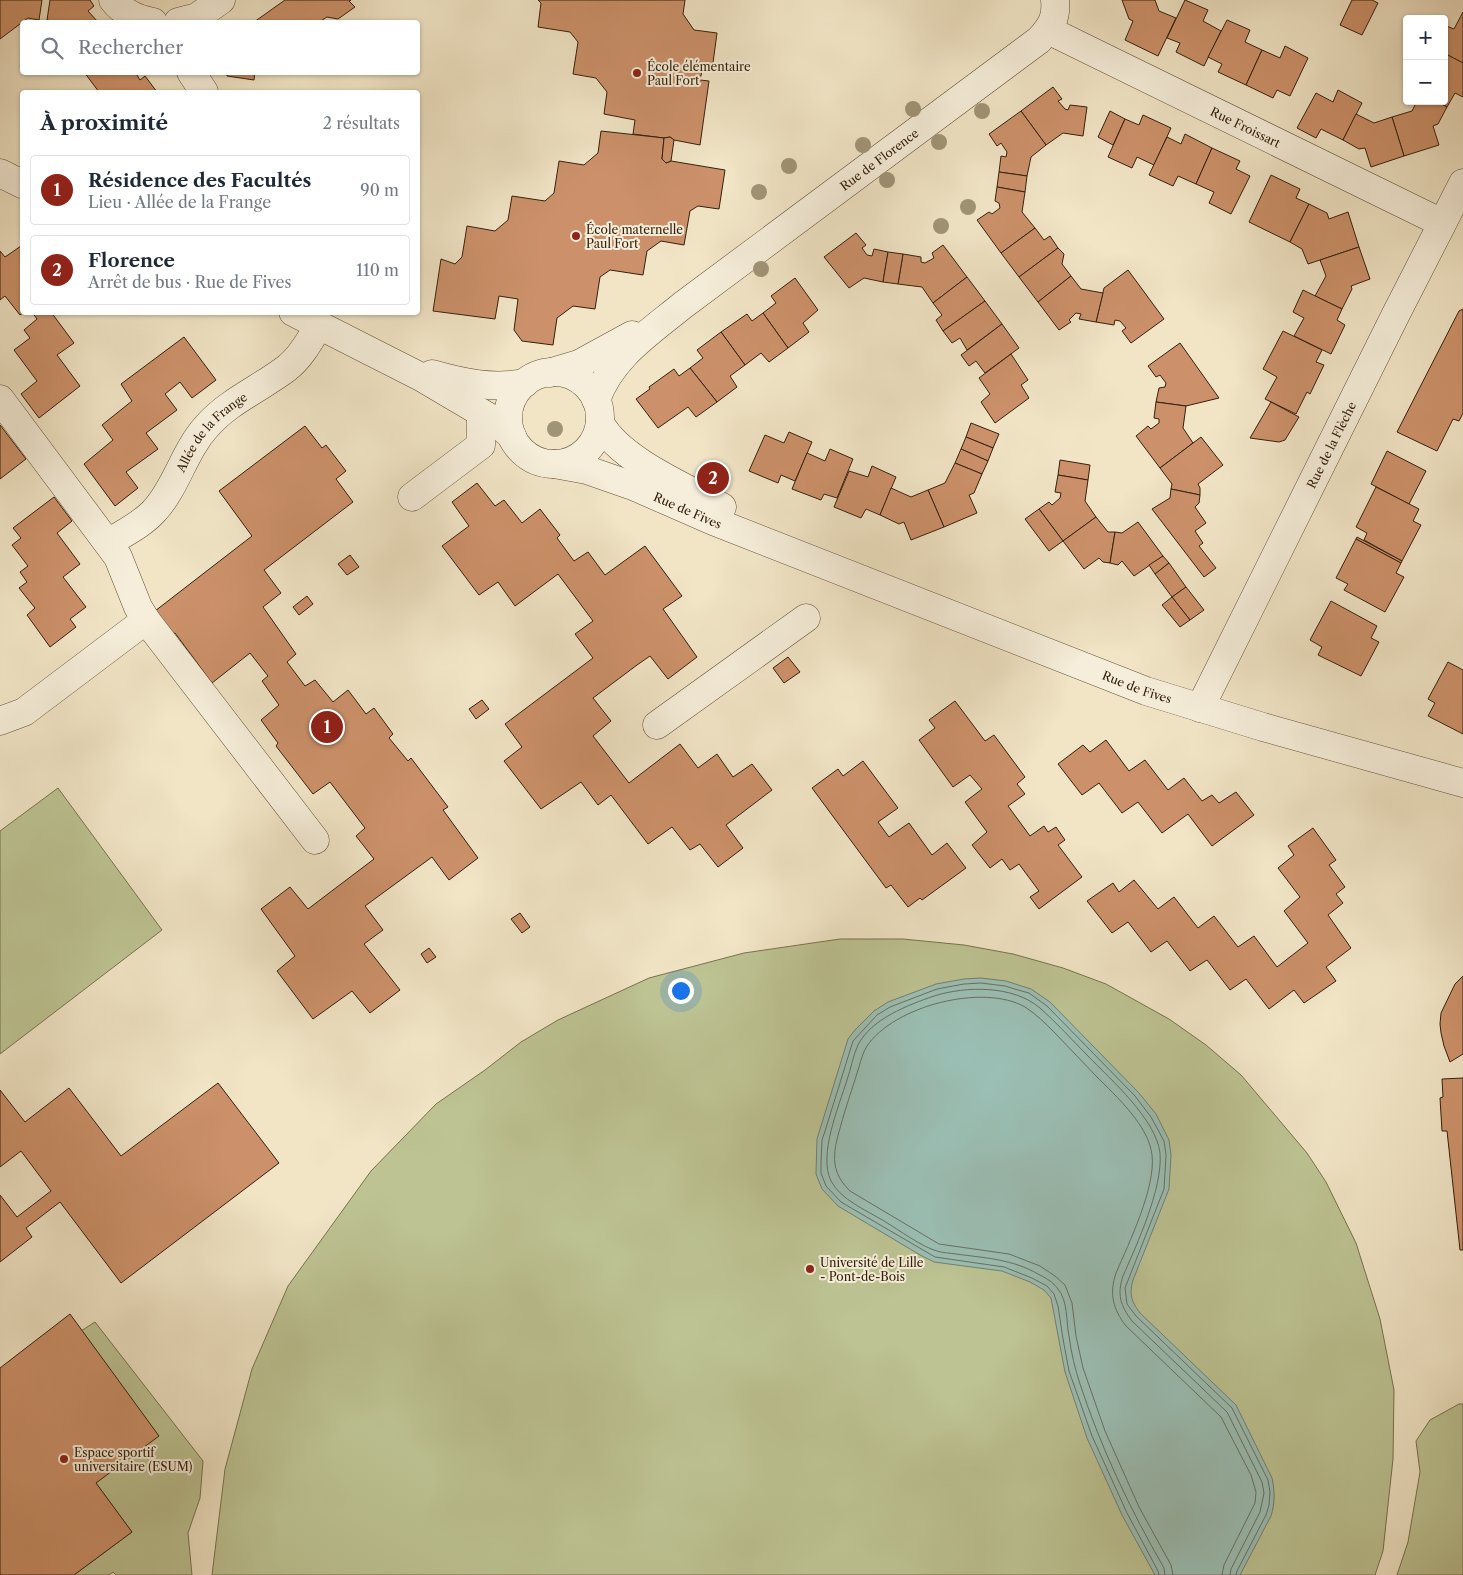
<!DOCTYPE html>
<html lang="fr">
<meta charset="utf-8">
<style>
body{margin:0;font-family:"Libre Caslon Text",serif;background:#f6f6f7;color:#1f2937}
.controls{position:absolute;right:15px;top:15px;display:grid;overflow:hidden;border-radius:5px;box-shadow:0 1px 4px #0004}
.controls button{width:45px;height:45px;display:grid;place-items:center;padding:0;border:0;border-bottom:1px solid #e0e1e3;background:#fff;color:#1f2937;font:25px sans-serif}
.you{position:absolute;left:680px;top:990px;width:18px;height:18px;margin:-12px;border:4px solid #fff;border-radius:50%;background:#1a73e8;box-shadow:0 0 0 8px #1a73e833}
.badge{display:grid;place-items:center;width:32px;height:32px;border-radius:50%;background:#8f2418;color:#fff;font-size:16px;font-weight:700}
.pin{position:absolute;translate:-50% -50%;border:2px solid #fff;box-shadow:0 1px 5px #0006}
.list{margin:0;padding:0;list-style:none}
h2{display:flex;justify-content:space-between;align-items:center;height:65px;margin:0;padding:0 20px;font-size:21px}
h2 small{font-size:16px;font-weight:400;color:#747a83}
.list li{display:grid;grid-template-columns:32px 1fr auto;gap:15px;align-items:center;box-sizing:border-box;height:70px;margin:0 10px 10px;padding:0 10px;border:1px solid #e0e1e3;border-radius:5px}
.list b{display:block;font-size:19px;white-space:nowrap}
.list p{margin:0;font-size:16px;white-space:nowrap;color:#747a83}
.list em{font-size:16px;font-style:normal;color:#747a83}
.icon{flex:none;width:28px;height:28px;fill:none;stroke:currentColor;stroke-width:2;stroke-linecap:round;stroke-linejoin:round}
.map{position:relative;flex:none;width:1463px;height:1575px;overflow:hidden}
.search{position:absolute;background:#fff;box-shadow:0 1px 4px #0004;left:20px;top:20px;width:400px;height:55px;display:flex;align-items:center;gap:12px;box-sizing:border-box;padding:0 18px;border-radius:5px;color:#747a83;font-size:19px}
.panel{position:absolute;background:#fff;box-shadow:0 1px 4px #0004;left:20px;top:90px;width:400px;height:225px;border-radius:5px}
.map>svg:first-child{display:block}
</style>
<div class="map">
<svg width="1463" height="1575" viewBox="0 0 1463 1575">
<rect width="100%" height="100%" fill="#f1e5c6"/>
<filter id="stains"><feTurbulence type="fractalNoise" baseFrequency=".004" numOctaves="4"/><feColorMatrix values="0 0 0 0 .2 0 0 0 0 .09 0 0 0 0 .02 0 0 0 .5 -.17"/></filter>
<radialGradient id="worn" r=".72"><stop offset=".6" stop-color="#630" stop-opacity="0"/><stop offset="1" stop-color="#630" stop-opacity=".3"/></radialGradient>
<!-- green -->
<g fill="#bdc393" stroke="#78724f">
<path d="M58,788L162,930L0,1054V831Z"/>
<path d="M840,939H903L964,945L1013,954L1063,968L1106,984L1169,1019L1206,1045L1241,1075L1307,1153L1326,1182L1356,1243L1380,1319L1394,1390L1393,1459L1383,1551L1375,1575H212L225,1469L252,1369L288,1286L371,1171L436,1104L485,1070L521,1042L558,1020L649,978L744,953Z"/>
<path d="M95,1322L203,1461L200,1498L188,1533L192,1575H116L113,1572L109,1575H74L132,1532L96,1483L81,1331Z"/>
<path d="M1459,1404H1463V1575H1397L1408,1542L1420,1472L1416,1441L1430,1420Z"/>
</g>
<!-- water -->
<path fill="#9bbfb5" stroke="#727f71" d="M981,978L1006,981L1031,989L1050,1002L1139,1093L1156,1114L1169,1140L1171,1155L1169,1189L1133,1280C1129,1294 1131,1301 1140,1313L1236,1405L1272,1478C1275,1492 1275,1503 1271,1516L1240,1575H1155L1122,1515L1087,1438L1065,1372L1051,1298L1044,1290L1030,1282L1002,1271L934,1262L920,1255L838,1206L822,1189L816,1174L817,1139L848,1039L855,1030L874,1011L888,1002L936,984L964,979Z"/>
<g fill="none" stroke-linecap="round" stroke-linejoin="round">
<!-- shore -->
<g stroke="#687060" stroke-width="1">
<path d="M1159,1575L1158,1571L1127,1513L1092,1436L1069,1371L1063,1339L1058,1306L1054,1294L1047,1286L1032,1278L1004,1267L935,1257L841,1202L826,1186L821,1173V1162L822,1140L825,1131L853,1041L877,1015L890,1007L937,989L964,984L981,983L1005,986L1018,990L1029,993L1047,1006L1135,1096L1151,1117L1164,1141L1166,1155L1164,1189L1125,1288L1127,1304L1136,1316L1232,1408L1268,1480L1270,1492L1269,1505L1266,1515L1237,1571L1236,1575"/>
<path d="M1165,1575L1164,1568C1130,1509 1101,1448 1080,1384C1075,1369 1071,1352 1069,1336C1066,1321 1068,1301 1058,1289C1053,1282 1046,1278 1038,1274C1012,1259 985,1258 956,1254C950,1253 943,1253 937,1251C922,1247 899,1230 884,1221C866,1210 841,1200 831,1181C818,1155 839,1106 847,1080C851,1069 853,1055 858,1045C871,1019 908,1005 934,996C966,986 1013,985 1040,1008C1057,1023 1072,1040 1088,1056C1111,1080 1156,1119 1160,1153C1163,1188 1137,1244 1123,1276C1117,1294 1120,1305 1132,1321L1227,1412L1262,1482L1264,1493L1260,1512L1231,1569L1230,1575"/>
<path d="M1173,1575L1171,1565L1139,1507L1105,1431L1083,1368L1076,1336L1072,1303L1065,1285L1055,1276L1040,1266L1009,1254L939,1244L850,1191C825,1167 836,1144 844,1114C849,1098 854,1083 859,1067C861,1060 863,1052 867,1046C894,1006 983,983 1025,1007C1036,1014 1045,1023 1054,1032C1068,1047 1082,1061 1096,1076C1116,1096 1149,1126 1152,1155C1156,1187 1129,1243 1116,1273C1109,1294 1113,1309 1126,1326L1221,1417L1251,1475L1256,1492L1255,1503L1224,1565L1222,1575"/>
</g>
</g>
<!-- building -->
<g fill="#cc916a" stroke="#34200b">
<path d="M0,0H42L39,20L28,18L0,39Z"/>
<path d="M50,0H90L94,6L88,11L98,22H57L47,20Z"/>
<path d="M285,0H351L349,1L355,7L338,19L327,17L319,22H254Z"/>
<path d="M538,0H685L683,14L694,30L717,33L713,63L702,71L700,80L709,81L700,145L674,140L670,137L664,138L633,134L635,120L604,114L607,92L596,78L573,74L578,42L570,32L538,27L541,3Z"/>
<path d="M1122,0H1155L1159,11L1176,18L1158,56L1125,40L1133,21L1129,19Z"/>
<path d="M1185,0L1208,10L1203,21L1221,31L1204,66L1176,52L1180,43L1167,38Z"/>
<path d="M1352,0H1372L1378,3L1362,35L1340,25Z"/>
<path d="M1463,12V63L1444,53V25L1454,29Z"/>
<path d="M1227,20L1250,30L1245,42L1262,50L1246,85L1218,72L1222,64L1208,57Z"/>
<path d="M1285,46L1308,58L1290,96L1277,90L1273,98L1246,85L1262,50L1280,58Z"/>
<path d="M1444,53L1463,63V97L1455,93L1447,107L1436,101H1444Z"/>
<path d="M84,72H135L140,80L145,76L157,92H99Z"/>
<path d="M227,72H255L254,80L227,76Z"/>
<path d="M1053,87L1062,99L1058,101L1065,109L1068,110L1070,105L1087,107L1083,136L1063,133L1046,145L1021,111Z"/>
<path d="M1338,90L1362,103L1343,140L1321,129L1316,138L1297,128L1316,93L1333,102Z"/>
<path d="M1417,101H1436L1447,107L1438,124L1433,126L1439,145L1404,156L1392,117L1412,111Z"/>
<path d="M1021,111L1046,145L1031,157L1027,176L999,172L1001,156L1006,157L1007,152L1001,143L997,146L989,134Z"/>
<path d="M1110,111L1125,119L1113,145L1098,137Z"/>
<path d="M1356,114L1374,123L1392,117L1404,156L1371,167L1365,148L1359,149L1343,140Z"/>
<path d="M1143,115L1171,128L1154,165L1137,157L1132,168L1108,157L1125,119L1139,125Z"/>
<path d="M601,131L664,138L662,159L666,163L671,161L725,170L719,209L698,206L690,211L684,245L661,241L647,251L643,275L610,270L600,277L595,309L573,306L557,318L553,345L522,341L514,330L518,299L499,296L495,319L433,311L441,259L455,264L462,257L467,226L495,231L508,220L512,196L545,201L554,193L559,161L584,165L598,153Z"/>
<path d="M1185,134L1212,148L1196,184L1178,176L1173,186L1149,175L1167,137L1181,144Z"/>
<path d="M670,137L674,140L671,161L666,163L662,159L664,138Z"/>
<path d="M1212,148L1240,161L1236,169L1250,176L1231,214L1209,203L1214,192L1196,184Z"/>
<path d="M999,172L1027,176L1025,192L997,187Z"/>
<path d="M1271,175L1300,189L1296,198L1309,204L1290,242L1249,222Z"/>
<path d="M997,187L1025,192L1022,212L1035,228L1001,253L977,220L989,212L992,214L1000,208L999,203L995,201Z"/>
<path d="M1309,204L1327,213L1329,219L1348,212L1359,247L1308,264L1302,249L1290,242Z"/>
<path d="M1035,228L1044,240L1050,236L1058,248L1019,277L1001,253Z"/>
<path d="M856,233L866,245L862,248L867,255L872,256L874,249L888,252L883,282L864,278L849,288L824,257Z"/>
<path d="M943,245L967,277L933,303L922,287L898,284L903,254L921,257V262L925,263L934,258L932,253Z"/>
<path d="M21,246L22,312H24L20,315L5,296L0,300V251L5,257Z"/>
<path d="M1359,247L1370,279L1351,286L1352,289L1342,309L1315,296L1326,276L1320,260Z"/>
<path d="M1058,248L1064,254L1062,264L1071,276L1038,302L1019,277Z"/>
<path d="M888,252L903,254L898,284L883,282Z"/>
<path d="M1128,270L1164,319L1131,343L1122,331L1126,328L1120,321L1115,320L1114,325L1096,322L1104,288Z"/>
<path d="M1071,276L1081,289L1103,293L1096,322L1079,319L1081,314L1076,313L1069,320L1071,322L1059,330L1038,302Z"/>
<path d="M967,277L985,301L943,331L936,320L942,315L933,303Z"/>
<path d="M795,278L818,310L803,323L809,332L788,348L763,313L776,303L771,296Z"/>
<path d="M1303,290L1342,309L1337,320L1345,325L1331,354L1294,336L1304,318L1293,312Z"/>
<path d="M985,301L1002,324L967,350L960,338L952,343L943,331Z"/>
<path d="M1463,309V413L1459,421L1453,419L1437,451L1397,432L1459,311Z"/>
<path d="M32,312H51L74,343L57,355L80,386L39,418L21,394L37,381L14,350L30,338L24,330L37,319Z"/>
<path d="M763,313L788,348L769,362L761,353L745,365L721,332L747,314L752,321Z"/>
<path d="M1002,324L1019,348L985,373L976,361L969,366L961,355Z"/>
<path d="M1283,331L1322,350L1316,362L1324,365L1310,394L1307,392L1296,414L1265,399L1277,377L1263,369Z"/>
<path d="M721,332L745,365L730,376L737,387L717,402L690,368L703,358L697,350Z"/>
<path d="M184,337L216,380L192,398L180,382L165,394L177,410L146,433L158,449L126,472L138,488L115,506L84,464L113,440L102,425L132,401L121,384Z"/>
<path d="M1180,343L1219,398L1186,406L1156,402L1159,388L1165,387L1166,383L1160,375L1156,377L1148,366Z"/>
<path d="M1011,354L1028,380L1021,385L1029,398L995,423L981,402L990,394L979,378Z"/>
<path d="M690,368L717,402L696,417L688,407L658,428L636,399L650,389L649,387L674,369L679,376Z"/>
<path d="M1156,402L1186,406L1183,428L1193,443L1160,468L1136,436L1148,426L1151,429L1159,423V419L1154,418Z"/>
<path d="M1271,402L1299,417L1285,440L1279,442L1250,438Z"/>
<path d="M971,423L999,434L993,448L966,437Z"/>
<path d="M0,425L26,459L0,479Z"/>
<path d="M305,426L322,448L326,445L346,471L336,479L353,502L264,570L281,593L263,607L296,654L287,662L305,686L315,680L333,702L348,690L366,714L374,708L393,734L389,738L408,761L411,758L448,807L443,810L478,858L449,880L432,857L365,906L383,930L364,944L400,990L370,1013L352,991L313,1019L277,971L295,956L261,909L290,887L308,909L374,859L356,836L365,828L330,782L313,794L276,746L278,743L261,720L279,705L262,681L268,676L250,653L212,683L175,633L172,635L155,611L252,536L219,491Z"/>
<path d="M789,432L812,442L795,481L781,475L778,483L749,471L765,435L784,443Z"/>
<path d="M966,437L993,448L988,461L961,449Z"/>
<path d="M1201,437L1223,465L1198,484L1200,488V495L1171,489L1172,484L1160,468Z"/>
<path d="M830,449L853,459L837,498L824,494L821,500L792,489L807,453L825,461Z"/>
<path d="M961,449L988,461L982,474L955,463Z"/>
<path d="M1387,451L1426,471L1409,504L1371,484Z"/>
<path d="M1060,460L1090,465L1088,480L1058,475Z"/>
<path d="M955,463L982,474L974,493L969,495L977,513L944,527L928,490L945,483Z"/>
<path d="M872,466L896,477L880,515L866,509L861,518L834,507L849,471L868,477Z"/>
<path d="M1058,475L1088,480L1085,501L1096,517L1063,541L1039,509L1049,502L1052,505L1060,498L1061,493L1055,492Z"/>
<path d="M477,483L495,506L504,500L522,523L540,509L560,535L557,538L574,561L588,552L605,575L645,546L682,596L663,609L697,657L668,679L650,656L637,665L593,698L611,721L593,736L629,783L680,744L698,768L717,754L733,777L752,764L772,790L726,825L743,848L718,867L700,844L690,850L672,827L648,844L611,795L598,805L581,782L541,809L504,761L522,747L505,724L593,658L575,634L593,621L558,574L515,606L498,582L479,595L442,546L469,526L452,502Z"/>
<path d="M1376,487L1419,509L1413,521L1421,525L1402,561L1364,540L1367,533L1356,527Z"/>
<path d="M891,488L911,497L928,490L944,527L911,540L904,522L899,524L880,515Z"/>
<path d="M1171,489L1200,495L1199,503L1195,507L1206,523L1195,531L1203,543L1199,546L1216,568L1204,577L1152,509L1170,498Z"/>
<path d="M54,497L72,521L57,533L80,564L63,577L86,607L70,619L76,627L50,647L27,615L35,608L19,588L27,582L20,572L28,566L12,545L21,538L13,528Z"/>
<path d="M1039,509L1063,541L1049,551L1025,519Z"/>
<path d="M1096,517L1108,532H1115L1110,563L1103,562L1099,558L1084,569L1063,541Z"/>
<path d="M1138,522L1163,556L1134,576L1122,561L1118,565L1110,563L1115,532L1122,533Z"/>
<path d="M1357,537L1402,561L1401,563L1356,539Z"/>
<path d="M1356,539L1401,563L1396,573L1404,577L1385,612L1344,590L1348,584L1336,578Z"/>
<path d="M350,555L359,567L347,575L338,564Z"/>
<path d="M1163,556L1169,563L1155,574L1149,565Z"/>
<path d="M1169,563L1186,587L1172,597L1155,574Z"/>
<path d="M1186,587L1204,610L1190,620L1172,597Z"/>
<path d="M307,596L313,604L299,615L293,607Z"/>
<path d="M1172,597L1190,620L1180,627L1162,605Z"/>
<path d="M1331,601L1377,626L1371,638L1379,642L1361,676L1318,655L1322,647L1310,640Z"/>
<path d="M788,657L800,672L784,683L773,668Z"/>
<path d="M1448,662L1463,670V734L1428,716L1435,703L1428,699Z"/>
<path d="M482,700L489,709L476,719L469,709Z"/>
<path d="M955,701L985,741L994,735L1025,777L1017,784L1025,794L1008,806L1030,836L1044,826L1048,832L1056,827L1065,840L1058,845L1082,877L1039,909L1030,897L1039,891L1019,864L1010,870L1002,859L990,868L972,845L987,832L965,802L982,789L970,775L953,787L919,740L935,728L929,720Z"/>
<path d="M1106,740L1129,771L1145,760L1168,790L1184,778L1202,801L1212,795L1219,803L1236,792L1254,815L1212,846L1188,814L1162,833L1138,802L1122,813L1099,783L1082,795L1058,764L1083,745L1090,752Z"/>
<path d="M863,761L898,808L878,822L889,837L909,823L932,855L947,843L966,868L922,900L920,898L908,907L891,885L886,888L812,788L838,769L843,776Z"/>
<path d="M1313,828L1336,860L1329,865L1345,887L1336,894L1343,903L1328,915L1351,948L1326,967L1336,981L1304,1003L1294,990L1269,1009L1246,979L1230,990L1207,960L1190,971L1167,941L1151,952L1128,922L1112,933L1087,901L1113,883L1119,892L1134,880L1158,909L1174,897L1198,928L1214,916L1238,947L1254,936L1277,967L1308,943L1284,911L1300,897L1278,868L1294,855L1288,846Z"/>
<path d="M520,913L530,927L522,933L511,919Z"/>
<path d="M429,948L436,957L427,963L421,954Z"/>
<path d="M1463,976V1054L1450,1062L1444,1046L1441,1033L1440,1024L1441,1013L1455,984Z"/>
<path d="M1463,1078V1250H1460L1447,1131H1442L1440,1098L1443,1097L1442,1079Z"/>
<path d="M218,1083L279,1163L121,1283L60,1202L26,1228L32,1237L0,1262V1195L17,1217L51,1191L21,1151L0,1167V1090L25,1122L69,1088L121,1156Z"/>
<path d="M70,1314L159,1436L96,1483L132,1532L74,1575H0V1368Z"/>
</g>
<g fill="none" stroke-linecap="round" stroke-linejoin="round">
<defs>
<g id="minor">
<path d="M113,0C123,13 137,19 153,22"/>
<path d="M178,22L197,17L221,0"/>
<path id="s1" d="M1048,30L1442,223"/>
<path d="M191,72L204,92"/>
<path d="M0,173L22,184"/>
<path d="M293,312L421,377L492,419L512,436"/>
<circle cx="554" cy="418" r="46"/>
<path d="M549,373L579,364L632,335"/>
<path d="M432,374C463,383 493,389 525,383"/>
<path d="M0,399L118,557L138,607L146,620L315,840"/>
<path id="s2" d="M596,400C611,357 649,333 683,305L1039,40C1051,27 1057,18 1055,0"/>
<path d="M600,423C620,460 685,487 722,507"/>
<path id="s3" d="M554,464L587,470L633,486L713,521L1146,691L1263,727L1463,783"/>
<path d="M412,497L481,445V413"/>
<path id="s4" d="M108,543C124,533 143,524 155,510C177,486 184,451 207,426C229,401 261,388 287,368C301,357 310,340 319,325"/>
<path id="s5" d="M1200,708L1396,314L1463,183"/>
<path d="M0,721L24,712L146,620"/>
<path d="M657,725L806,618"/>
</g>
</defs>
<!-- minor casing -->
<use href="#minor" stroke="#63513a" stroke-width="29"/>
<!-- minor -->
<use href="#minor" stroke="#f6eeda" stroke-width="28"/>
</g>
<!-- trees -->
<g fill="#a09476">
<circle cx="913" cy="109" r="8"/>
<circle cx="982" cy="111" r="8"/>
<circle cx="939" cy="142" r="8"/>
<circle cx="863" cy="145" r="8"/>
<circle cx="789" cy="166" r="8"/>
<circle cx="887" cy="180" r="8"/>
<circle cx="759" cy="192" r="8"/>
<circle cx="968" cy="207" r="8"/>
<circle cx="941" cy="226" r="8"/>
<circle cx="761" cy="269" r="8"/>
<circle cx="555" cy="429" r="8"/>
</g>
<!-- markers -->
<g fill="#8f2418" stroke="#f6eeda" stroke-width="2">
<circle cx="637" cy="73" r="5"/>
<circle cx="576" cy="236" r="5"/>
<circle cx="810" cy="1269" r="5"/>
<circle cx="64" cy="1459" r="5"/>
</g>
<g text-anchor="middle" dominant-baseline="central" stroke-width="4" stroke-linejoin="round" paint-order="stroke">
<!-- poi labels -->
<g font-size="12" fill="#34200b" stroke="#f6eeda" text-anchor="start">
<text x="647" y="66">École élémentaire<tspan x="647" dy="14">Paul Fort</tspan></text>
<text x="586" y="229">École maternelle<tspan x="586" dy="14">Paul Fort</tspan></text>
<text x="820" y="1262">Université de Lille<tspan x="820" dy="14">- Pont-de-Bois</tspan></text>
<text x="74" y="1452">Espace sportif<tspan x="74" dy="14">universitaire (ESUM)</tspan></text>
</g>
<!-- street labels -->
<g font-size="12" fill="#34200b" stroke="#f6eeda">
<text stroke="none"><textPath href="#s1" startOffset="220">Rue Froissart</textPath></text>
<text stroke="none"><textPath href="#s2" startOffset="375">Rue de Florence</textPath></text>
<text stroke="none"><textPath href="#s4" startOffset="155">Allée de la Frange</textPath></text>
<text stroke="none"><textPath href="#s5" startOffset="294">Rue de la Flèche</textPath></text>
<text stroke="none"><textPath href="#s3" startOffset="142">Rue de Fives</textPath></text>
<text stroke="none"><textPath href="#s3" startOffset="625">Rue de Fives</textPath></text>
</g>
</g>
<rect width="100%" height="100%" filter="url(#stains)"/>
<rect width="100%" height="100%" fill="url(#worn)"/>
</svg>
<div class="controls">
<button>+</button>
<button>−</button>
</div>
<div class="you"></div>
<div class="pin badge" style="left:327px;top:727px">1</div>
<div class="pin badge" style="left:713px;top:478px">2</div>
<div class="search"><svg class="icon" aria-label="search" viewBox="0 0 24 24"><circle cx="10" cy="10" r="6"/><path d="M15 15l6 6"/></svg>Rechercher</div>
<section class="panel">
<h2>À proximité<small>2 résultats</small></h2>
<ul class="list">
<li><span class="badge">1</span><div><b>Résidence des Facultés</b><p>Lieu · Allée de la Frange</p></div><em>90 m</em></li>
<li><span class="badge">2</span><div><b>Florence</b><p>Arrêt de bus · Rue de Fives</p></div><em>110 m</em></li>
</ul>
</section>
</div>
